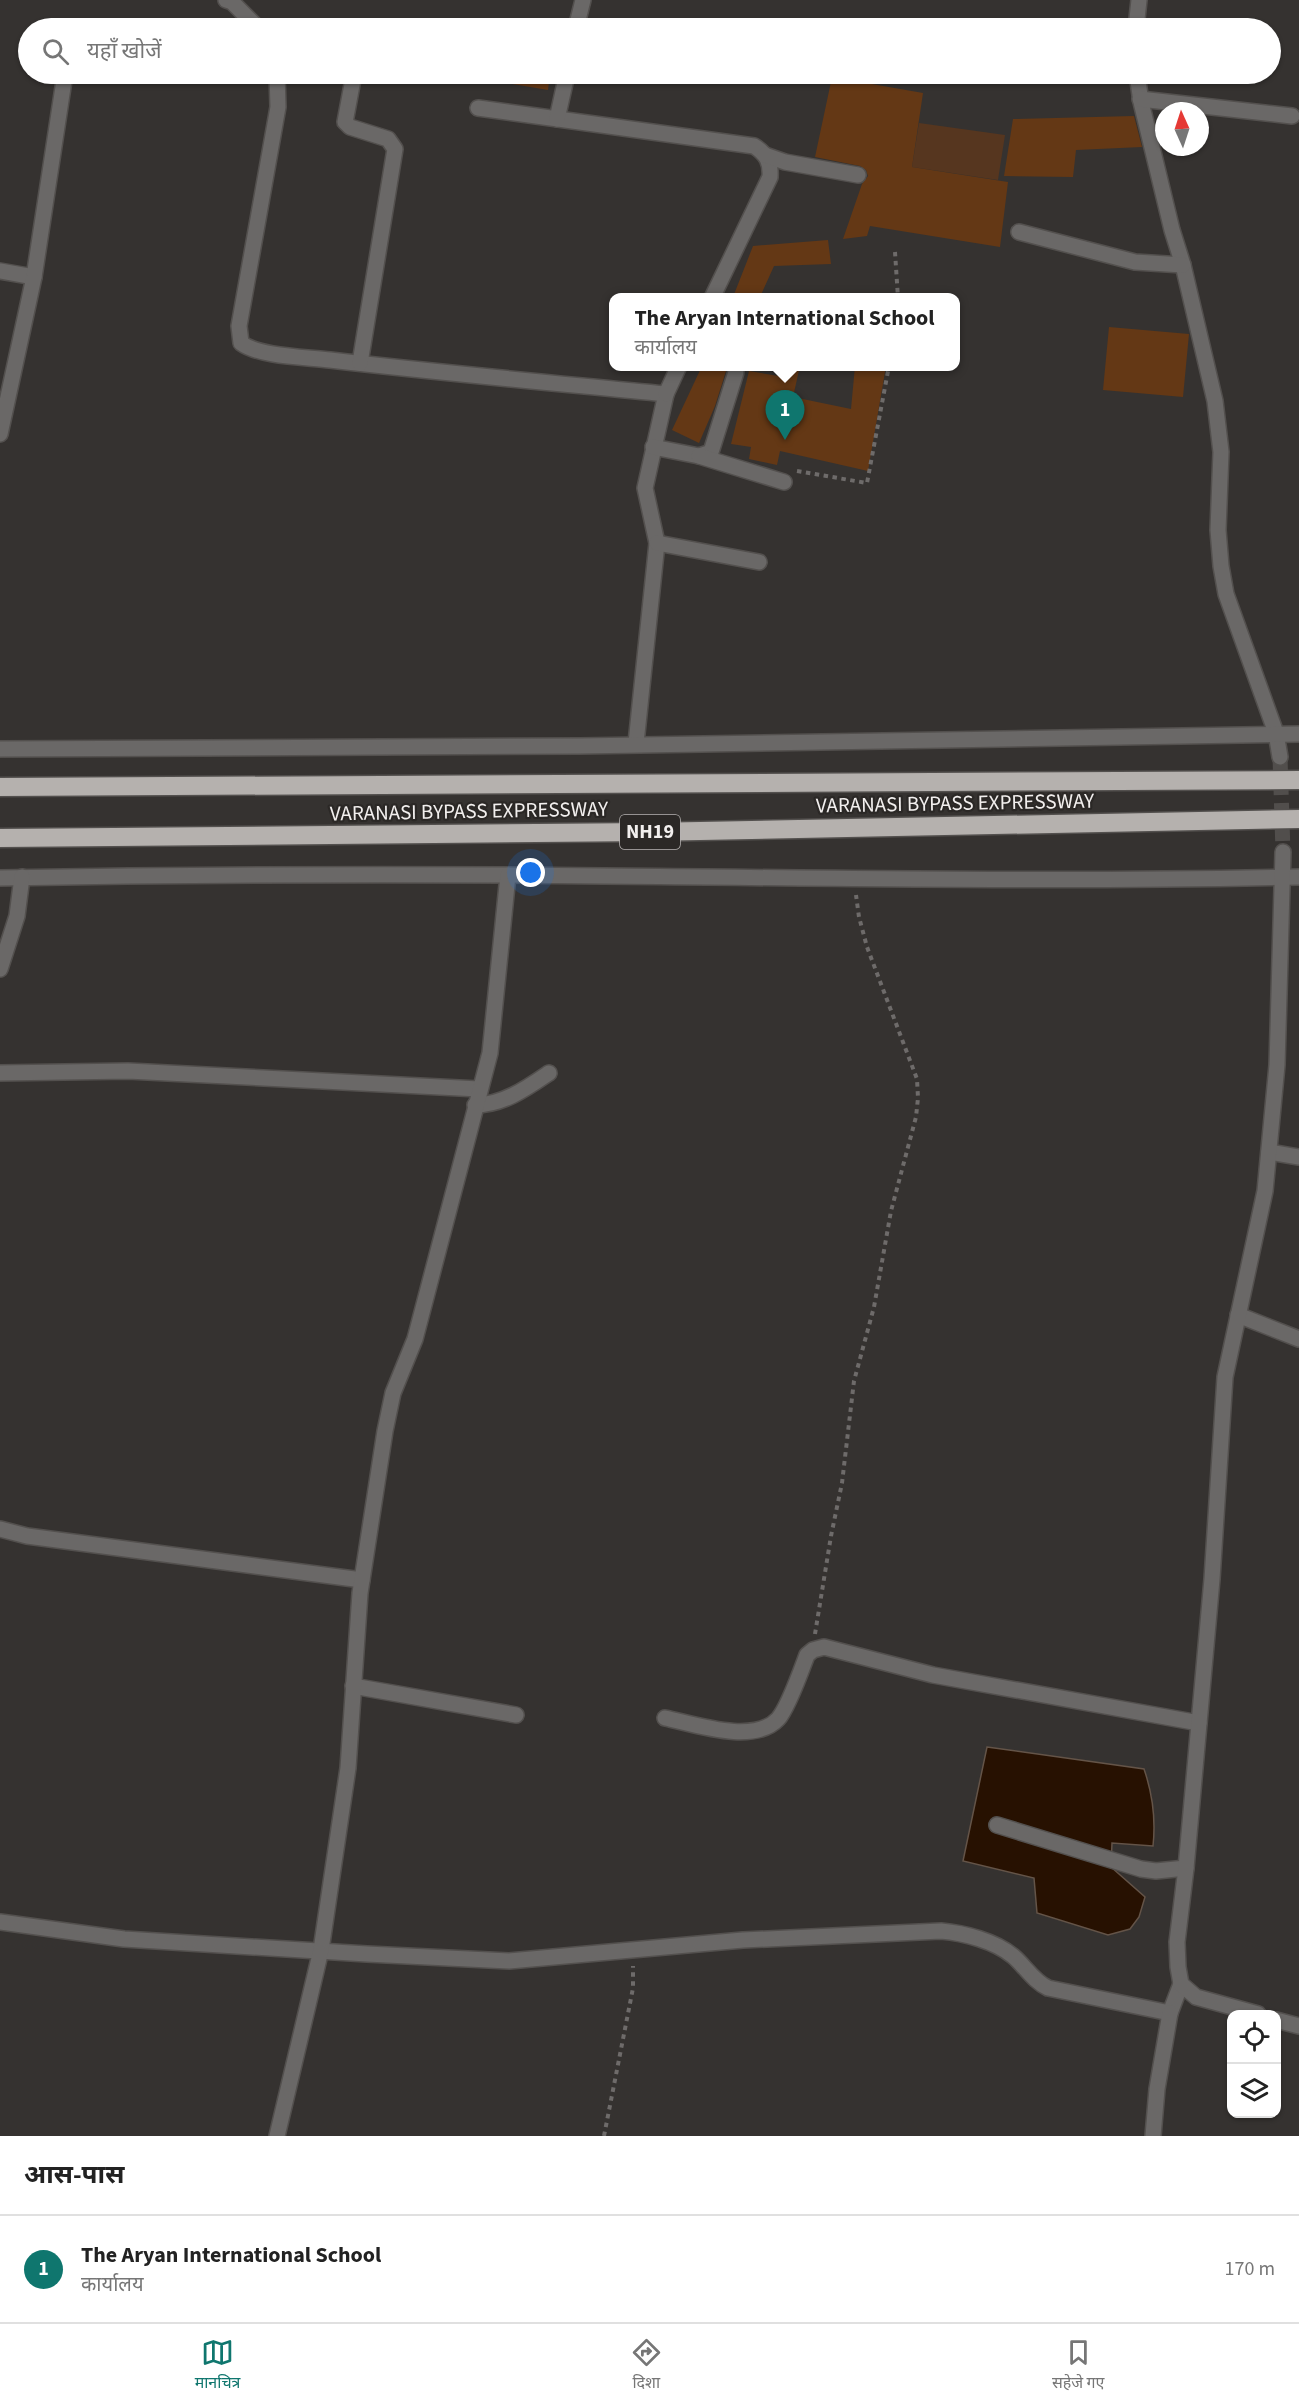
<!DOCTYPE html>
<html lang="hi">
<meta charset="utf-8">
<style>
body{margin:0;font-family:"Source Sans 3","Noto Sans Devanagari",sans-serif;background:#f2f2f2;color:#222}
.controls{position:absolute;right:18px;bottom:18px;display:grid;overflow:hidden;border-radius:12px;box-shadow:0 2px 4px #0004}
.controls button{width:54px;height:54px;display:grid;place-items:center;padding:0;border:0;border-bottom:2px solid #e0e0e0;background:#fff;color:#222;font:30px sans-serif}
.compass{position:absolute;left:1155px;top:102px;width:54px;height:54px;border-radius:50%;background:#fff;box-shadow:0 2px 4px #0004;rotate:357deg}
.you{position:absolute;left:531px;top:873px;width:21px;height:21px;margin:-15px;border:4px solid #fff;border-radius:50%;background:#1a73e8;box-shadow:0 0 0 9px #1a73e833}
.badge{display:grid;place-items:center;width:39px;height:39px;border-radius:50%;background:#0f766e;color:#fff;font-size:20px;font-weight:700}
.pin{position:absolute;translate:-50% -50px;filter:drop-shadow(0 2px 3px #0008)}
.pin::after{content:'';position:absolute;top:32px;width:21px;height:18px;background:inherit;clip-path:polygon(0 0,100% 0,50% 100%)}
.popup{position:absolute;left:609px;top:293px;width:351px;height:78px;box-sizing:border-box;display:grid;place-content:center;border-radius:12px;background:#fff;filter:drop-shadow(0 2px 4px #0005);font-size:20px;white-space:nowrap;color:#767676}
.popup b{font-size:22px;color:#222}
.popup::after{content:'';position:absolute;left:50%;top:100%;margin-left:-12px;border:12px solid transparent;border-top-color:#fff}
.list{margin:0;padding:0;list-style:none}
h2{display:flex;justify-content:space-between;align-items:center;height:78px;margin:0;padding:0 24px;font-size:26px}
h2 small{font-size:20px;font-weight:400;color:#767676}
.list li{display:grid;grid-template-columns:39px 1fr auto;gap:18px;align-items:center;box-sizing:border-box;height:108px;padding:0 24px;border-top:2px solid #e0e0e0}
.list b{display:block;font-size:22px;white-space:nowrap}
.list p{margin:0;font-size:20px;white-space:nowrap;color:#767676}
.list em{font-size:20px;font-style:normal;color:#767676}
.icon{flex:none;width:33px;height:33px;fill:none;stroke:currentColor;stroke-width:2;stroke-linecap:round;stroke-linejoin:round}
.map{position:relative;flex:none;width:1299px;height:2136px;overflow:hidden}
.search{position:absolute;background:#fff;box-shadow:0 2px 4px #0004;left:18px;right:18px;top:18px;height:66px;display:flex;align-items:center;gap:15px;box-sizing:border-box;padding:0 21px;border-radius:33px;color:#767676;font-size:22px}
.sheet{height:186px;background:#fff}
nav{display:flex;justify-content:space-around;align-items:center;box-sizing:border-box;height:84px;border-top:2px solid #e0e0e0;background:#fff;font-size:16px;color:#767676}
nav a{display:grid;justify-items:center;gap:3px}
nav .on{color:#0f766e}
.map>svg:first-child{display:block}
</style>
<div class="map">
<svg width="1299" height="2136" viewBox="0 0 1299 2136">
<rect width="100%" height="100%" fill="#353230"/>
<!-- green -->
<path fill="#56361f" d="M919,123L1005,135L998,180L912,167Z"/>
<!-- water -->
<path fill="#271101" stroke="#645448" stroke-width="1.5" d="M987,1747L1144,1769C1153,1795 1156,1818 1153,1846L1112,1843L1111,1867L1145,1897L1139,1917L1130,1929L1108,1935L1037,1913L1034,1878L963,1861Z"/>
<!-- building -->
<g fill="#643815">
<path d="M502,74H550L548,90L501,82Z"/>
<path d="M832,77L923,93L912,167L1008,182L1000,247L870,226L867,236L843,239L862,184L868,176L866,170L860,166L815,157Z"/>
<path d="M1134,116L1142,147L1076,150L1073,177L1004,176L1013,119Z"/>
<path d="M828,240L831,264L774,266L760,297H733L753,246Z"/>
<path d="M1109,327L1189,334L1183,397L1103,390Z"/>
<path d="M702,366H713L726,371L715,406L699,443L672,430Z"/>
<path d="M784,366H800L793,397L851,409L855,366H886L868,471L780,451L777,465L749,459L751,447L731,444L749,371L784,377Z"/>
</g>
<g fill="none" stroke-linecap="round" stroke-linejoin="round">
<!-- minor-tunnel -->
<path stroke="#514e4c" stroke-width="15" stroke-dasharray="15 8" stroke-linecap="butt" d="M1280,757L1283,852"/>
<defs>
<g id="minor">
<path d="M226,0L232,2L258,28"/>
<path d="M576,28L583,0"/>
<path d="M1136,28L1139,0"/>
<path d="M277,74L278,107L239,326L241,343C260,357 306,357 330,360C442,373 554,383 666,394L645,488L657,543L636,743"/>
<path d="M354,74L345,122L350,127L388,139L395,149L360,363"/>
<path d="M1137,74L1141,102L1172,230L1183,265L1215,401L1221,452L1218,530L1221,566L1226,594L1276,733L1280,757"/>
<path d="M1140,99L1292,116"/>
<path d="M478,108L754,146C767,154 771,163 770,177L712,298"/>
<path d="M557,119L567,74"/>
<path d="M765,155L785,162L858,175"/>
<path d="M1019,232L1135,262L1183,265"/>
<path d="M0,271L34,277"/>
<path d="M666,394L679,366"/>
<path d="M0,434L34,277L65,74"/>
<path d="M653,447L699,456L711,452L736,372"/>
<path d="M699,456L784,482"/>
<path d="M657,543L759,562"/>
<path d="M0,749L580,746L1299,734"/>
<path d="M0,878C170,875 339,874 509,875C772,877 1036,883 1299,877"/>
<path d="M0,969L17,916L22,877"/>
<path d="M0,1073L128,1071L479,1089"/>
<path d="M475,1105C503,1105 527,1088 549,1073"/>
<path d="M1269,1152L1299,1157"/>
<path d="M1238,1315L1299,1339"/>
<path d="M0,1529L27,1536L362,1580"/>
<path d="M353,1686L516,1715"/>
<path d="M665,1718C694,1724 754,1745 778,1719C788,1708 801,1671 807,1655L813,1650L824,1647L933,1675L1199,1723"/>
<path d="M997,1825L1141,1869L1156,1871L1186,1868"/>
<path d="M0,1922L124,1939L367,1954L509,1961L743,1940L941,1931C964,1933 995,1941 1013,1956C1025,1966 1033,1981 1048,1988L1170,2013L1181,1984"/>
<path d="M1258,2014L1196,1997L1181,1984L1178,1967L1177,1942L1186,1868L1212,1579L1225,1377L1265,1191L1277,1065L1283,852"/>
<path d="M1276,2020L1299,2026"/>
<path d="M277,2136L321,1950L348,1768L360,1593L385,1431L393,1393L415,1339L490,1053L508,875"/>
<path d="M1153,2136L1157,2089L1170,2013"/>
</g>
<g id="highway">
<path d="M0,787L1299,780"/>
<path d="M0,838L649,832L1299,819"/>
</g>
</defs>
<!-- minor casing -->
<use href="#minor" stroke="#53504e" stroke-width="18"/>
<!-- highway casing -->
<use href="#highway" stroke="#53504e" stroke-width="21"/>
<!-- path -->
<g stroke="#6e6b6a" stroke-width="4" stroke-dasharray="4.5 4.5" stroke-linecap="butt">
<path d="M895,252L898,298"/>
<path d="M797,471L867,483L889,366"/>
<path d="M815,1634L831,1536L842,1483L854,1381L874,1307L891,1211L916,1117L918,1098L917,1079L867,947L859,917L856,895"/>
<path d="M604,2136L633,1988V1966"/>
</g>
<!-- minor -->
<use href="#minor" stroke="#6a6867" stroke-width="15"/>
<!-- highway -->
<use href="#highway" stroke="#b5b1ae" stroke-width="18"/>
</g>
<g text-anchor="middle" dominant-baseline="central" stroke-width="4.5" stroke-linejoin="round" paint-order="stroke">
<!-- shield labels -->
<rect fill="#2b2826" stroke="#b6b3b2" stroke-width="1.5" x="620" y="815" width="60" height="34" rx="4.5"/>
<g font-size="20" font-weight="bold" fill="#f2efee">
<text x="650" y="832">NH19</text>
</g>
<!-- street labels -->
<g font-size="21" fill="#f2efee" stroke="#2b2826">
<text transform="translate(955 803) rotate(-1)">VARANASI BYPASS EXPRESSWAY</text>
<text transform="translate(469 811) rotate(-1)">VARANASI BYPASS EXPRESSWAY</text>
</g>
</g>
</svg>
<div class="controls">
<button><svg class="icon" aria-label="locate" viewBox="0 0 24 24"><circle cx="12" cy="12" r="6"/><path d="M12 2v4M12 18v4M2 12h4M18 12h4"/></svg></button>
<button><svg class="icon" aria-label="layers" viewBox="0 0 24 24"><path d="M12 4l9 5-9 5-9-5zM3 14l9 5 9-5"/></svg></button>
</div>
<svg class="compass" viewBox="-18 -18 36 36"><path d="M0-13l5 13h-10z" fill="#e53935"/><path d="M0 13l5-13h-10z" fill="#767676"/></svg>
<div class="you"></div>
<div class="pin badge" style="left:785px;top:440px">1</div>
<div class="popup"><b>The Aryan International School</b>कार्यालय</div>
<div class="search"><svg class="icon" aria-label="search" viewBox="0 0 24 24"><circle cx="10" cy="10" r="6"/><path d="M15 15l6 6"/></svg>यहाँ खोजें</div>
</div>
<section class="sheet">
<h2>आस-पास<small></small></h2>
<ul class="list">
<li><span class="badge">1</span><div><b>The Aryan International School</b><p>कार्यालय</p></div><em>170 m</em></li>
</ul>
</section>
<nav>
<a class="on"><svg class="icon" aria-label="map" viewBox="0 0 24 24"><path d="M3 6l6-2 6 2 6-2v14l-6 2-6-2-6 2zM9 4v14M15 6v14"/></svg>मानचित्र</a>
<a><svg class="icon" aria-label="directions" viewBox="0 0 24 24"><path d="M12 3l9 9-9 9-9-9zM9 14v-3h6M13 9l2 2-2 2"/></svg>दिशा</a>
<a><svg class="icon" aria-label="saved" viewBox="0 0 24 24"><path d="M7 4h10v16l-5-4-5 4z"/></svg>सहेजे गए</a>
</nav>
